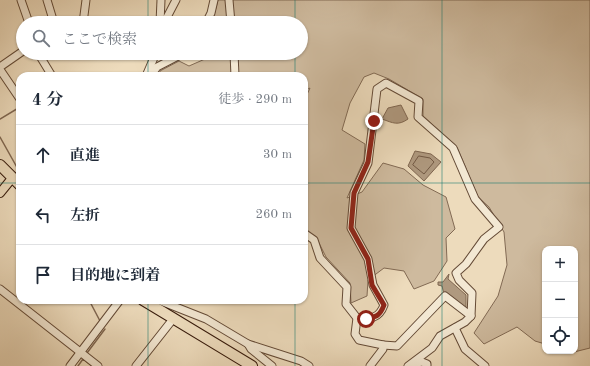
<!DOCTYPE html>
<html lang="ja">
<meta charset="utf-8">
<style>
body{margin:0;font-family:"Old Standard TT","Noto Serif JP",serif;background:#f2f2f3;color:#1f2937}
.controls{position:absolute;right:12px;bottom:12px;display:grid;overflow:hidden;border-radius:8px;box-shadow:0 1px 3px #0004}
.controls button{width:36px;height:36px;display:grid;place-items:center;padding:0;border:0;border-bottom:1px solid #e0e1e3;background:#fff;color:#1f2937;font:20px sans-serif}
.stop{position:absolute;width:12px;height:12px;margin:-9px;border:3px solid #8f2418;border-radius:50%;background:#fff}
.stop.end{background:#8f2418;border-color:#fff;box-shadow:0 1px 4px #0008}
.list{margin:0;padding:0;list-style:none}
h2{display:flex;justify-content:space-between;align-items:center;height:52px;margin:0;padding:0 16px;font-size:17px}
h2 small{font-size:13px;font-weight:400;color:#747a83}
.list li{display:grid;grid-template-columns:26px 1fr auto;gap:12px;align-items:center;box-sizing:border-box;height:60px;padding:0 16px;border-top:1px solid #e0e1e3}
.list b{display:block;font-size:15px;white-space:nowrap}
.list em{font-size:13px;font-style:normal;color:#747a83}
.icon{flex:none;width:22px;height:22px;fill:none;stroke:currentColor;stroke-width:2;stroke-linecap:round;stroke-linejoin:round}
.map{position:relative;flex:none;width:590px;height:366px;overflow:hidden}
.search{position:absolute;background:#fff;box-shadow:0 1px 3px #0004;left:16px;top:16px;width:292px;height:44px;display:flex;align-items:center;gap:10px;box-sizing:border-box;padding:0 14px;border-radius:22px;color:#747a83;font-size:15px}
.panel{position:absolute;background:#fff;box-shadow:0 1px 3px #0004;left:16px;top:72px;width:292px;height:232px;border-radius:12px}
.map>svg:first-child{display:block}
</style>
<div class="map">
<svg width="590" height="366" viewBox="0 0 590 366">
<rect width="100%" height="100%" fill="#eddbbc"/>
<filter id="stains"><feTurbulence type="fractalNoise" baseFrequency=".005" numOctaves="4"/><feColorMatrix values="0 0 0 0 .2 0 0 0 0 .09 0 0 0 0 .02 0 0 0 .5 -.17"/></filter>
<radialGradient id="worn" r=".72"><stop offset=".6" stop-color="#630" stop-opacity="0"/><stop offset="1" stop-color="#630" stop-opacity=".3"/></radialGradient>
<!-- green -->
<path fill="#ceba9e" stroke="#826a54" d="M218,0H590V348L570,353L565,351H575V249H545V344L535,341L517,327L484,344L474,333L498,296L507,265L504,232L489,207L478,197L457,147L423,116V99L389,79L374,73L364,77L350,103L342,130L365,144L364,160L347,198L362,192L383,163L404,169L423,185L446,197L455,229L446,238L447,261L434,281L414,289L404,271L384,268L368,280L367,296L351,303L350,283L326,257L316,237L304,231V101L310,88L304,91V76H159L160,71L179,61L189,66L205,59L235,58L236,53H301V23H212Z"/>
<!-- water -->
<g fill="#af997f" stroke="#7f6650">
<path d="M401,105L408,119C398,126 393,123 382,119L388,108Z"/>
<path d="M415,151L431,154L441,162L424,181L408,166Z"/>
<path d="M449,274L448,279L466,295V312L444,294L442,286L438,285V282H443Z"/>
</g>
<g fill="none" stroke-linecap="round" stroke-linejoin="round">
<!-- shore -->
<path stroke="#725944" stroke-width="1" d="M419,156L430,158L434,162L424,174L413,165Z"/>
<!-- stream -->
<g stroke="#7f6650" stroke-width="1.5">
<path d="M44,55L56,53"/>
<path d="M0,119L20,107"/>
<path d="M0,137L19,171"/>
<path d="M89,300L100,321"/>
<path d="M87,353L105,329"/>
<path d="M78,366L83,359L92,366"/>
</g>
<defs>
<g id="minor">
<path d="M21,0L29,23"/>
<path d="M47,0L54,23"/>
<path d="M229,0L231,23"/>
<path d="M83,23L86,0"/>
<path d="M160,23L161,0"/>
<path d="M164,23L176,0"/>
<path d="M206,23L211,13L214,0"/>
<path d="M38,53L52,76"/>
<path d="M234,53L235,76"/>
<path d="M0,67L23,51"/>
<path d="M1,71L20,99"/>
<path d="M146,76L156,53"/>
<path d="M150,76L157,67L184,53"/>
<path d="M304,233L314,240L320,258L347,287L346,304L357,318L355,334L359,340L383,345V349L370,366"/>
<path d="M0,289L98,366"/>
<path d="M158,300L206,319L248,344L251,349L272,366"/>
<path d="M357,318C370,319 379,319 384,305L373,285L368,259L351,228L354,193L368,163L377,89L386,83L419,101L418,117L453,148L475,199L499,227L484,239L466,264L456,273L459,280L472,293L471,316L465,322L440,336L432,348L408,366"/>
<path d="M455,328L465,349L485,366"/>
<path d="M248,344L301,361L309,366"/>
<path d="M383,345L397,346L445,296L471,316"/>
<path d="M413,364L422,362L427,364V366"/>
<path d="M70,366L120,300"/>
<path d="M136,366L173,319"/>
</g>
<path id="major" d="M0,193L13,177"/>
<g id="highway">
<path d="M0,165L20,185"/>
<path d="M143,300L252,366"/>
</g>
</defs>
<!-- minor casing -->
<use href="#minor" stroke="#644a36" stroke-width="9"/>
<!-- major casing -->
<use href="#major" stroke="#36190a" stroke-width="10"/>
<!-- highway casing -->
<use href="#highway" stroke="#36190a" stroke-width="12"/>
<!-- minor -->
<use href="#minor" stroke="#f3e8d3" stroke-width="7"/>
<!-- major -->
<use href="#major" stroke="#eddbbc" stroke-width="8"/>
<!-- highway -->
<use href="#highway" stroke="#eddbbc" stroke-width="10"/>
</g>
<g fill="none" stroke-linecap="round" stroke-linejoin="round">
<!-- route -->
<path stroke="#8f2418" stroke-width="5" d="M366,319C376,317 380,316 384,305L372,285L368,259L351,228L354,193L368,162L374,121"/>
</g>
<!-- grid -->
<path fill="none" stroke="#0f766e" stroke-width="1" stroke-opacity="0.55" d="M148,0V23M295,0V23M442,0V366M148,53V76M295,53V76M0,183H20M304,183H590M148,300V366M295,300V366"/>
<rect width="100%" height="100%" filter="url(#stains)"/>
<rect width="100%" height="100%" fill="url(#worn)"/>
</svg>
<div class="controls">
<button>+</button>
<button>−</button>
<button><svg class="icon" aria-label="locate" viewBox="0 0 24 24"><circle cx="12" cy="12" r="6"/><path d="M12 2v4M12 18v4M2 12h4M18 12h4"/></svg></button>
</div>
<div class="stop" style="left:366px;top:319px"></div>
<div class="stop end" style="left:374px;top:121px"></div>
<div class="search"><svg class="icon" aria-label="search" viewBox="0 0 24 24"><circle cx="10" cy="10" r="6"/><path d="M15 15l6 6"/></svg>ここで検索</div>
<section class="panel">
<h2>4 分<small>徒歩 · 290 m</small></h2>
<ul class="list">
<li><svg class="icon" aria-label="ahead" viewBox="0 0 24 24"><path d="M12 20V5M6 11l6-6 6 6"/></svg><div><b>直進</b></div><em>30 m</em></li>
<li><svg class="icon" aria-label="left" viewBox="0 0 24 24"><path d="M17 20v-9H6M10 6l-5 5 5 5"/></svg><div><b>左折</b></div><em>260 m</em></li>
<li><svg class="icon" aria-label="arrive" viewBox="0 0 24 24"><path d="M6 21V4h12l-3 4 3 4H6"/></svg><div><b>目的地に到着</b></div></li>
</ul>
</section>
</div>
